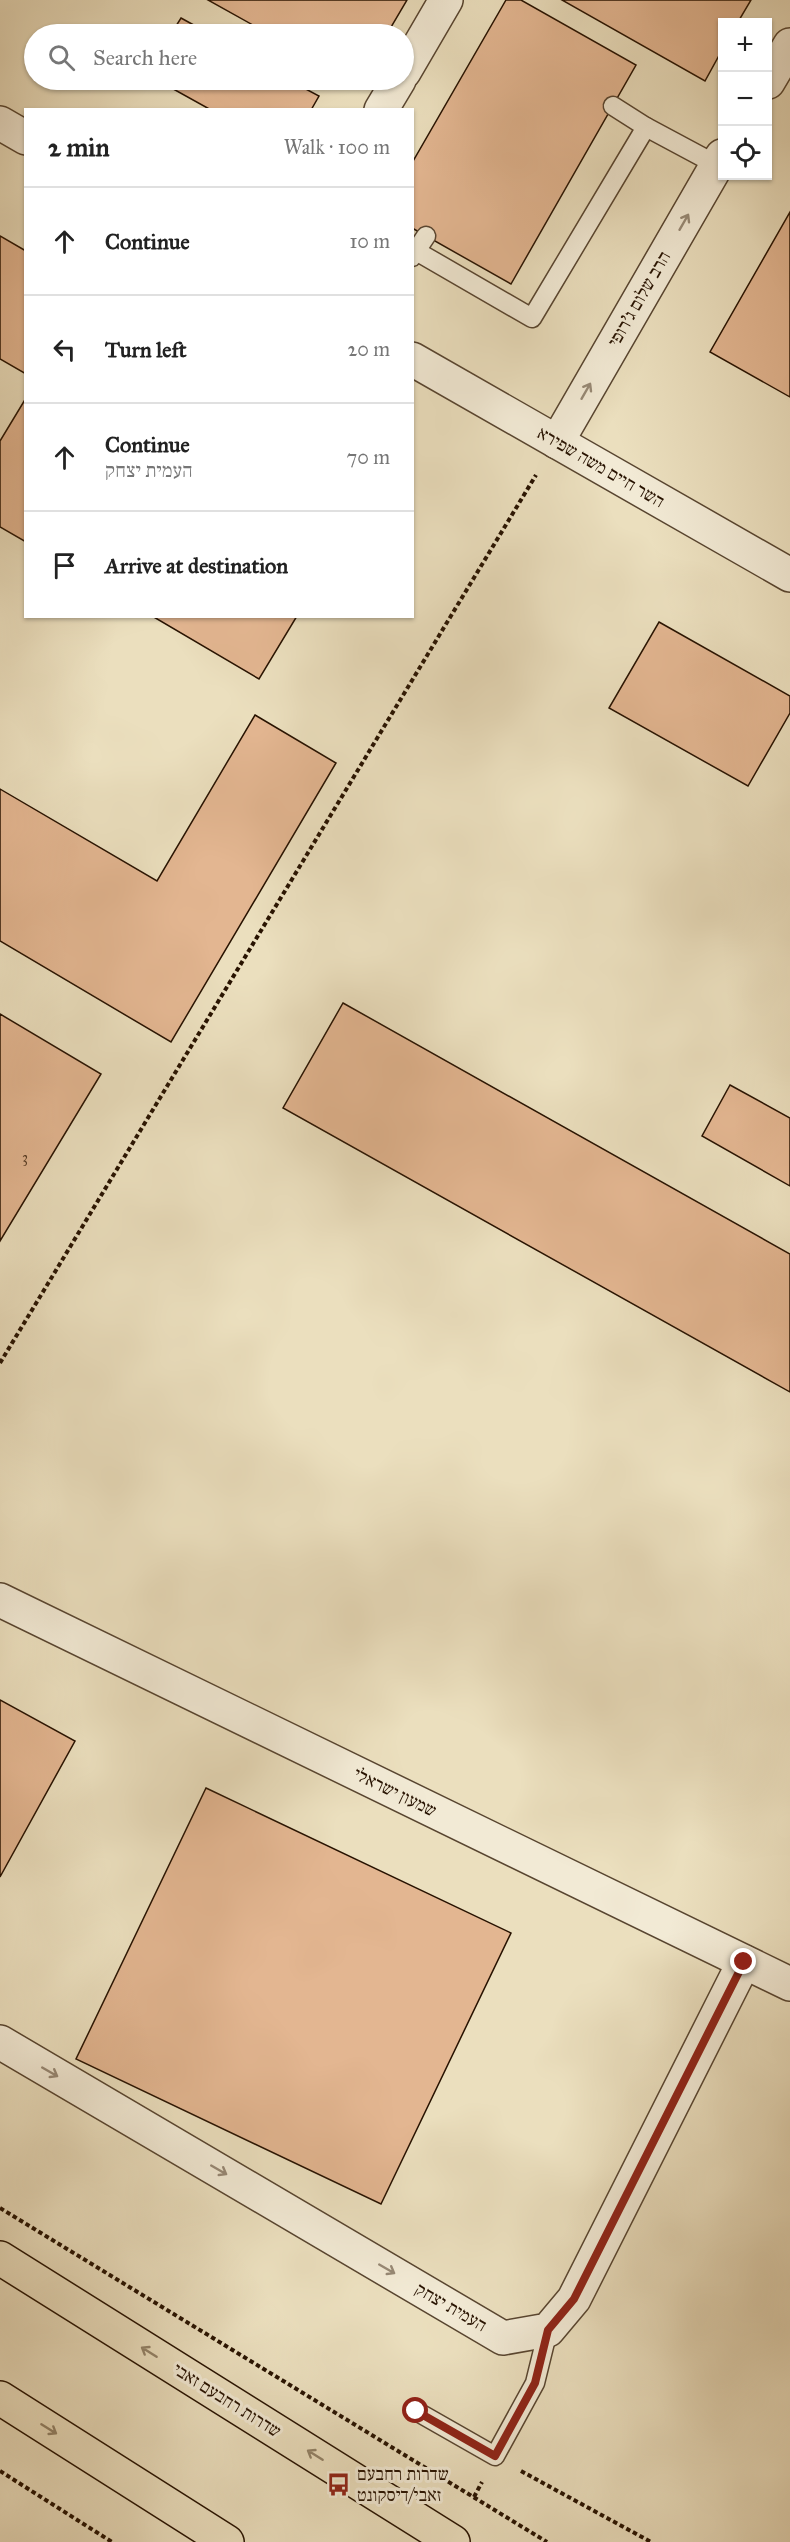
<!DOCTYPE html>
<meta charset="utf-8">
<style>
body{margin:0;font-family:"IM FELL Great Primer","Frank Ruhl Libre",serif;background:#f2f2f2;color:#222}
.controls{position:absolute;right:18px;top:18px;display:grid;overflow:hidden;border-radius:0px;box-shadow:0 2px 4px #0004}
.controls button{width:54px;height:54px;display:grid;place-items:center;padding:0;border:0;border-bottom:2px solid #e0e0e0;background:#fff;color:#222;font:30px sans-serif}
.stop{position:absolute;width:18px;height:18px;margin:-14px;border:4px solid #8f2418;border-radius:50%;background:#fff}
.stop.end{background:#8f2418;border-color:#fff;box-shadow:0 2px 6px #0008}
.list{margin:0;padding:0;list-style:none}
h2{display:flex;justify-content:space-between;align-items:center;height:78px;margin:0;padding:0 24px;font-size:26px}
h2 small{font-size:20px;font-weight:400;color:#767676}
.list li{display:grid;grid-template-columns:39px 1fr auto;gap:18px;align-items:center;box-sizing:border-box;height:108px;padding:0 24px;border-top:2px solid #e0e0e0}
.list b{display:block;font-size:22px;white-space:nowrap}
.list p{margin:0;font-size:20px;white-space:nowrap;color:#767676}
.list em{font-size:20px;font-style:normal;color:#767676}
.icon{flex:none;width:33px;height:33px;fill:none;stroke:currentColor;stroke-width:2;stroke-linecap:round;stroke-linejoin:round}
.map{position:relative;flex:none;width:790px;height:2542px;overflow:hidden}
.search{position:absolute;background:#fff;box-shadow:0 2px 4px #0004;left:24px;top:24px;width:390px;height:66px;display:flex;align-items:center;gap:15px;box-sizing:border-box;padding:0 21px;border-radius:33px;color:#767676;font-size:22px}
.panel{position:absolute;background:#fff;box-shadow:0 2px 4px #0004;left:24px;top:108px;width:390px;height:510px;border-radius:0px}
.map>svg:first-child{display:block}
</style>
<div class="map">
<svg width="790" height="2542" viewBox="0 0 790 2542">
<rect width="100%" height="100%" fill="#ebdfbe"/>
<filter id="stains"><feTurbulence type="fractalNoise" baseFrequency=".00333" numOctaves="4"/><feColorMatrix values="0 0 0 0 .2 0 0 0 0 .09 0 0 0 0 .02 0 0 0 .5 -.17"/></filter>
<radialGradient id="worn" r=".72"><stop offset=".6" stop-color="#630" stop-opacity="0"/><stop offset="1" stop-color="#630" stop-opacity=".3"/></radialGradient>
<!-- building -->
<g fill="#e3b691" stroke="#271200" stroke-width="1.5">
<path d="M208,0H407L387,34H269Z"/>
<path d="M506,0H521L636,65L511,284L412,228V163Z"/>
<path d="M562,0H751L738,22H722V50L705,81Z"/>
<path d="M181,18L210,34H171Z"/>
<path d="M157,80H289L319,96L311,110H211Z"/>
<path d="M790,212V397L710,352Z"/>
<path d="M0,236L26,251V374L0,359Z"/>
<path d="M26,398V542L0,527V441Z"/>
<path d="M152,616H297L259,679Z"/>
<path d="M659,622L790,696V713L748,786L609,708Z"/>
<path d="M255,715L336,763L171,1042L0,941V789L157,881Z"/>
<path d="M343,1003L790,1254V1392L283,1108Z"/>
<path d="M0,1014L101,1074L0,1241Z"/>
<path d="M730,1085L790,1118V1186L702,1136Z"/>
<path d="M0,1700L75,1741L0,1877Z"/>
<path d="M206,1788L511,1933L381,2204L76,2059Z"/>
</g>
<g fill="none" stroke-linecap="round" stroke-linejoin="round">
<defs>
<g id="lane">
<path d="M613,106L646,127L717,165"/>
<path d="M416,251L532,318L646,127"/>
<path d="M412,257L426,236"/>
<path d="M416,2411L495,2456L535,2383L548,2330"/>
</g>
<g id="street">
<path d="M404,72L446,0"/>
<path d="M768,82L790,45"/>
<path d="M381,110L399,80"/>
<path d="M0,123L26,138"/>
<path d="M412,359L790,575"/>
<path d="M557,442L722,156"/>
<path d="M0,1600L790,1984"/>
<path d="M0,2042L503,2338L548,2330L574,2299L744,1962"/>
</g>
<g id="primary">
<path d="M0,2258L453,2542"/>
<path d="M0,2398L227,2542"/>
</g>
</defs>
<!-- lane casing -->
<use href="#lane" stroke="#584530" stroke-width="21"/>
<!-- street casing -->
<use href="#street" stroke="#584530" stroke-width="36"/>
<!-- primary casing -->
<use href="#primary" stroke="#271200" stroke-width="36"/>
<!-- path -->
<g stroke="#271200" stroke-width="4" stroke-dasharray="4.5 3" stroke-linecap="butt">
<path d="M0,1363L536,475"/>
<path d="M0,2208L547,2542"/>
<path d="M0,2471L112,2542"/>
<path d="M521,2471L651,2542"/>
<path d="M474,2497L482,2482"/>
</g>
<!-- lane -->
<use href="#lane" stroke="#f2ead5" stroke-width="18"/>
<!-- street -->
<use href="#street" stroke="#f2ead5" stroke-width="33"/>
<!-- primary -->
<use href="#primary" stroke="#ebdfbe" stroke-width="33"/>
</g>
<!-- one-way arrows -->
<defs><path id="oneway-shaft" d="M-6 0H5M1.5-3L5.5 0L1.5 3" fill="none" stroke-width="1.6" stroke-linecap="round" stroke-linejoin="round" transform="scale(1.5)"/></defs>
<g stroke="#978975">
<use href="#oneway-shaft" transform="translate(684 222) rotate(-60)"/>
<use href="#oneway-shaft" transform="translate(586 391) rotate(-60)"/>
<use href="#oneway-shaft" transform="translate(50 2072) rotate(30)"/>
<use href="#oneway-shaft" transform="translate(219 2170) rotate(30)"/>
<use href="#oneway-shaft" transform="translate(387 2269) rotate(30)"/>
</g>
<g stroke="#938368">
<use href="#oneway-shaft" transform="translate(149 2352) rotate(-148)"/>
<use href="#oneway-shaft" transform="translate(49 2429) rotate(32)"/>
<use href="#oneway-shaft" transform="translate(315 2455) rotate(-148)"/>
</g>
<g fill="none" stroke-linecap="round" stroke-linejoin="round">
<!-- route -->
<path stroke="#8f2418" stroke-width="8" d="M416,2411L495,2456L535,2383L548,2330L574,2299L744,1962"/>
</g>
<!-- icons -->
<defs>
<symbol id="bus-bare" viewBox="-9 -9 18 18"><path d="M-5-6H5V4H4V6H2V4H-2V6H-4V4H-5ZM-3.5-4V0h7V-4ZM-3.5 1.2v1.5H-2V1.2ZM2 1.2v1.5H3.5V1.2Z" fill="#8f2418" stroke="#f2ead5" stroke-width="2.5" paint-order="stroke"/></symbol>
</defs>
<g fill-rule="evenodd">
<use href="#bus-bare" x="322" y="2468" width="33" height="33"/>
</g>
<g text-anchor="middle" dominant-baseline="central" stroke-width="6" stroke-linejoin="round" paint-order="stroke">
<!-- number labels -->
<g font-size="15" fill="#563b24">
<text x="25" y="1157">3</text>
</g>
<!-- street labels -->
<g font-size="18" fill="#271200" stroke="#f2ead5">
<text transform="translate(639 299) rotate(-60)">הרב שלום ג'רופי</text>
<text transform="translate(601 467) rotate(30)">השר חיים משה שפירא</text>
<text transform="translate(395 1792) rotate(26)">שמעון ישראלי</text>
<text transform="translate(451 2307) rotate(30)">העמית יצחק</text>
<text transform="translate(227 2400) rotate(32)">שדרות רחבעם זאבי</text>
</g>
<!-- poi labels -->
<g font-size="18" fill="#271200" stroke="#f2ead5" text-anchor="start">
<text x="357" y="2474">שדרות רחבעם<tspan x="357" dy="21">זאבי/דיסקונט</tspan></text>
</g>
</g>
<rect width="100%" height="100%" filter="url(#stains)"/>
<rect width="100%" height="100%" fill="url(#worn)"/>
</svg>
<div class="controls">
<button>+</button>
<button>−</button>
<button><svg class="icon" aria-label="locate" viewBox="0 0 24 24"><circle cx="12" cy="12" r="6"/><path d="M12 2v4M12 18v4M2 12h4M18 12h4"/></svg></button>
</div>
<div class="stop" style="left:416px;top:2411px"></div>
<div class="stop end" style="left:744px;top:1962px"></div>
<div class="search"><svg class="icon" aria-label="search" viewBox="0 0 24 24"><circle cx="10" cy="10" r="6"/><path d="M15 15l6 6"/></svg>Search here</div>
<section class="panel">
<h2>2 min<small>Walk · 100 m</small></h2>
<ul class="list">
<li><svg class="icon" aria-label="ahead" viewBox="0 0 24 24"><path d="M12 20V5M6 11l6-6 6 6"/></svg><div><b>Continue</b></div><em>10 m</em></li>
<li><svg class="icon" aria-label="left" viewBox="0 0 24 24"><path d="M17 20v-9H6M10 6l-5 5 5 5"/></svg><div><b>Turn left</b></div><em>20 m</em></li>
<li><svg class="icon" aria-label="ahead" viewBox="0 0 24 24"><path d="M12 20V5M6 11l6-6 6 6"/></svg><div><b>Continue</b><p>העמית יצחק</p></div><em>70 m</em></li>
<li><svg class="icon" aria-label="arrive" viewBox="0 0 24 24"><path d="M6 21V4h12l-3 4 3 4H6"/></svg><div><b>Arrive at destination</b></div></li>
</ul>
</section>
</div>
